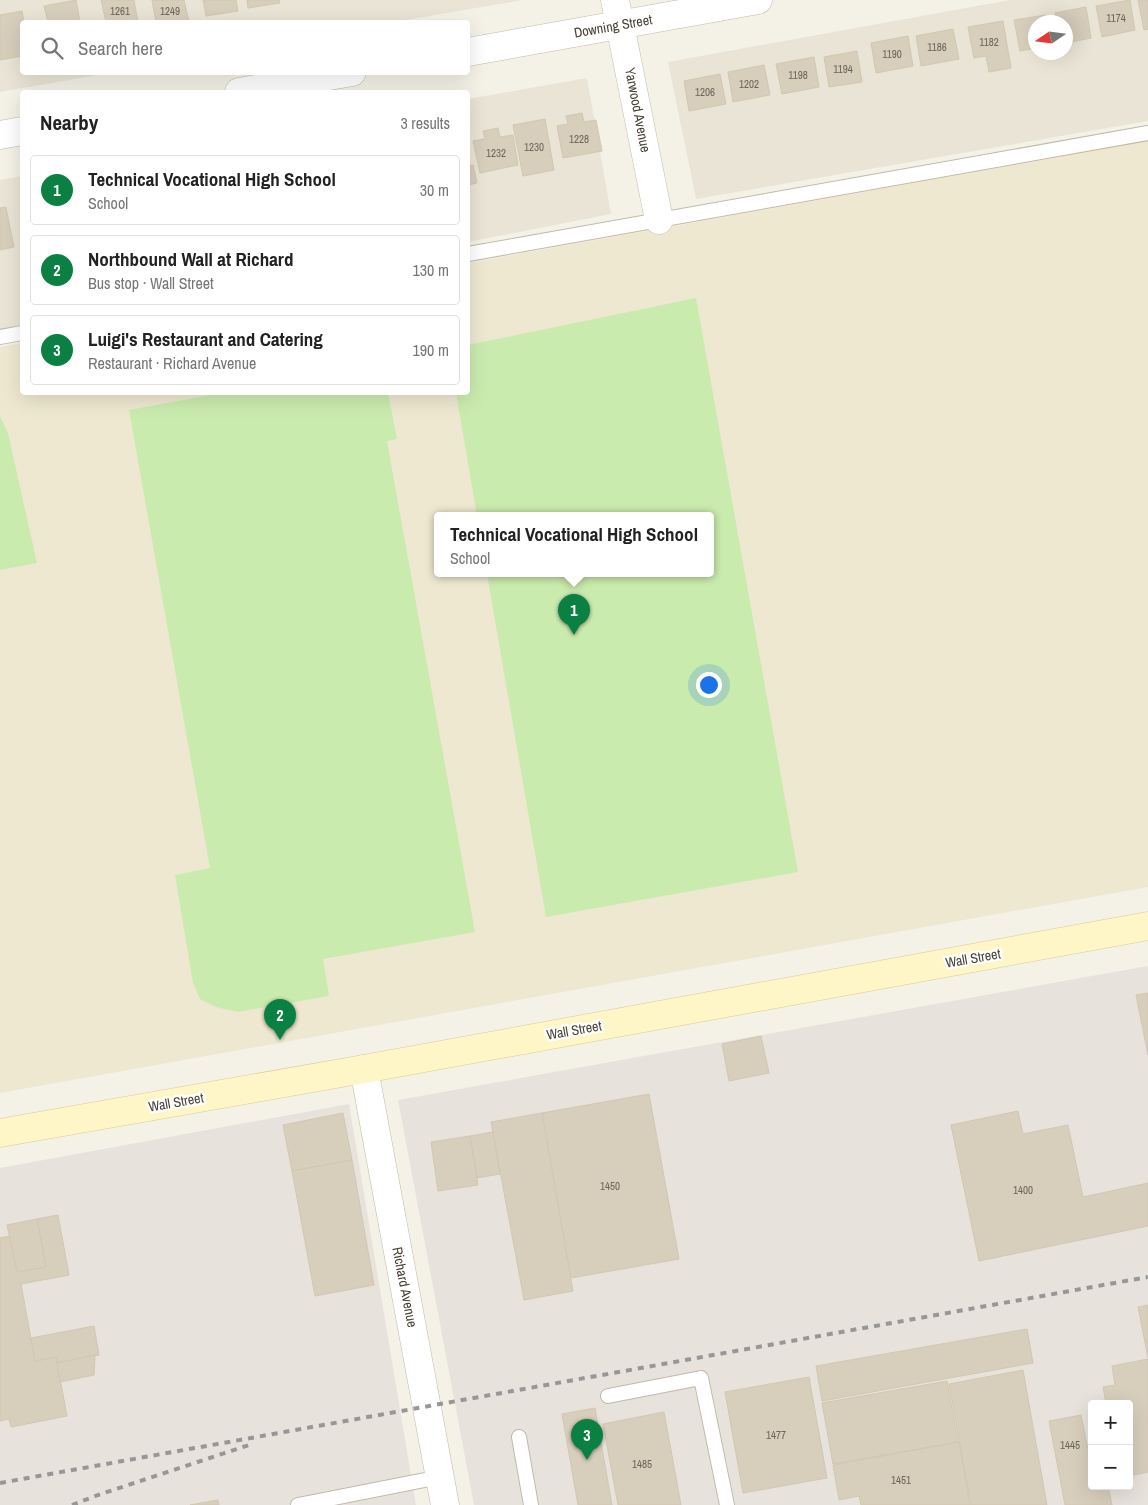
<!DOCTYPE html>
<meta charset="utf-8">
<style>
body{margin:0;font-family:"Archivo Narrow",sans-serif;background:#f6f6f6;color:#222}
.controls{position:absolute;right:15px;bottom:15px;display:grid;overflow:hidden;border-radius:5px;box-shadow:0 5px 20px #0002}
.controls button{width:45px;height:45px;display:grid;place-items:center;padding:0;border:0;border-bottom:1px solid #e0e0e0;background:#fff;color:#222;font:25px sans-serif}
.compass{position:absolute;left:1028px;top:15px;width:45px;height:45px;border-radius:50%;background:#fff;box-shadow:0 5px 20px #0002;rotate:257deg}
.you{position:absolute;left:708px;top:684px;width:18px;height:18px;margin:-12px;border:4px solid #fff;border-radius:50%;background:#1a73e8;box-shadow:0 0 0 8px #1a73e833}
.badge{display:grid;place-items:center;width:32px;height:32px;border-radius:50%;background:#0b8043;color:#fff;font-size:16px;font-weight:700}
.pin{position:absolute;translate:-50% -41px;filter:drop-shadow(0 1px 2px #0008)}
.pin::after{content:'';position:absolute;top:26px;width:18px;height:15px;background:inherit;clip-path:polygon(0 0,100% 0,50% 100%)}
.popup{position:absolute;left:434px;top:512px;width:280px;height:65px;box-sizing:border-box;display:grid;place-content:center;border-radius:5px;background:#fff;filter:drop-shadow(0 1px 4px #0005);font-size:16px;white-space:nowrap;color:#767676}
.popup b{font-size:19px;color:#222}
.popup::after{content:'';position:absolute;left:50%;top:100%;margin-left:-10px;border:10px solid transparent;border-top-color:#fff}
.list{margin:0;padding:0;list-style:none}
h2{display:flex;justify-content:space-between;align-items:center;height:65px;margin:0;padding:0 20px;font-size:21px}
h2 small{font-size:16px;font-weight:400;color:#767676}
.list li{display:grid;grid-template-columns:32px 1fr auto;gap:15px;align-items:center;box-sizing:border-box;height:70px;margin:0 10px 10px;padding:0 10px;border:1px solid #e0e0e0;border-radius:5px}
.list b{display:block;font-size:19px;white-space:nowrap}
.list p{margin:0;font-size:16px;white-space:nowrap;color:#767676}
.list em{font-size:16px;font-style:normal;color:#767676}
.icon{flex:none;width:28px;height:28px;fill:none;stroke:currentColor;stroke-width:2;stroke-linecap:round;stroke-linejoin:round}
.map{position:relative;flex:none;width:1148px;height:1505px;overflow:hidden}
.search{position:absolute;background:#fff;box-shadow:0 5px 20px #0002;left:20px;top:20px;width:450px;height:55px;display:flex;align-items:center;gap:12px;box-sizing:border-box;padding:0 18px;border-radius:5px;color:#767676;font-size:19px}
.panel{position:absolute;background:#fff;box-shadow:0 5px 20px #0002;left:20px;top:90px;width:450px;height:305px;border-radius:5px}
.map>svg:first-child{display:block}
</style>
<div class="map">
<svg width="1148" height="1505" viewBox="0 0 1148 1505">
<rect width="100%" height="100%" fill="#f4f2e7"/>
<!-- residential -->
<g fill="#e9e4d5" fill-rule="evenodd">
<path d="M0,0H523L394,22H22V72L109,73L0,92Z"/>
<path d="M1010,0H1148V121L696,199L668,62ZM1036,22H1066V52H1036Z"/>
<path d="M587,78L611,214L468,242V99Z"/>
<path d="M22,176V329L0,333V180Z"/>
</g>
<!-- industrial -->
<g fill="#e7e3dc" fill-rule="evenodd">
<path d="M1148,966V1505H474L398,1100ZM1092,1404H1129V1486H1092Z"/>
<path d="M349,1104L416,1505H0V1168Z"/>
</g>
<!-- education -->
<path fill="#eee8d0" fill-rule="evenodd" d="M1148,141V887L0,1093V347L22,343V392H468V263ZM438,516H710V574H438Z"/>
<!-- green -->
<g fill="#caebae">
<path d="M696,298L798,872L546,917L487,574H710V516H477L456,393L468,392V345Z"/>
<path d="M222,393H388L397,439L387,441L475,932L323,959L329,996L238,1012L216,1007L200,999L193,983L175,875L210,868L129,410Z"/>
<path d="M0,416L8,433L37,563L0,570Z"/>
</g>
<!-- building -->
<g fill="#d7cebc" stroke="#d2c7af">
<path d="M76,0L80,22H48L44,6Z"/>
<path d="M101,0H134L138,22H106Z"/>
<path d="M152,0H184L189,22H156Z"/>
<path d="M203,0H236L238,11L206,16Z"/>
<path d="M247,0H279L280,3L248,8Z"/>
<path d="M1130,0L1135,30L1102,37L1096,6Z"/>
<path d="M1138,0H1148V29L1144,30Z"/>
<path d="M1086,7L1091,38L1066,43V22H1057L1055,13Z"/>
<path d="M22,11L24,22H22V56L0,60V15Z"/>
<path d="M1046,15L1047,22H1036V48L1020,51L1014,20Z"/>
<path d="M1003,21L1011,68L989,72L986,56L974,58L968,27Z"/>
<path d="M953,29L959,59L921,66L916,36Z"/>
<path d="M908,36L913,66L876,73L871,43Z"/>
<path d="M857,51L862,82L829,87L824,57Z"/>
<path d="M814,57L819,87L782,94L776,64Z"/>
<path d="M764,65L770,95L733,102L728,72Z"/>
<path d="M720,74L726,104L689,111L684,81Z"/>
<path d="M582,113L584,122L596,120L602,151L563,158L557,126L568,124L566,116Z"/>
<path d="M545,119L554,170L523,176L513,125Z"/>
<path d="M498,128L500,137L513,135L518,165L480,173L473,141L485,139L483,131Z"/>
<path d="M468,164V166L473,165L477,183L468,185Z"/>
<path d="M6,207L14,247L0,250V208Z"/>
<path d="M1148,993V1055L1136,995Z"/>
<path d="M761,1036L769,1073L729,1081L722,1044Z"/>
<path d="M649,1094L679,1259L571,1278L542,1113Z"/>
<path d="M1018,1111L1023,1134L1068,1125L1083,1197L1148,1183V1226L979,1261L951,1125Z"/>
<path d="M343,1113L352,1160L292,1171L283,1125Z"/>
<path d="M542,1113L573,1291L524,1300L491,1122Z"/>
<path d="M493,1132L500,1174L477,1178L470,1136Z"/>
<path d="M470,1136L478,1185L438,1191L431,1142Z"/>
<path d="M352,1160L374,1285L315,1296L292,1171Z"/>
<path d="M58,1215L69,1275L21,1284L35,1361L56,1357L67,1416L11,1427L9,1419L0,1421V1238L10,1236L17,1272L46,1267L37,1219Z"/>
<path d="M37,1219L46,1267L17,1272L7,1225Z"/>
<path d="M1148,1305V1358L1138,1307Z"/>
<path d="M94,1326L99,1355L57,1363L56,1357L35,1361L31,1338Z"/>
<path d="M1027,1329L1033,1363L822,1401L816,1366Z"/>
<path d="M95,1355L94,1375L60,1382L57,1363Z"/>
<path d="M1148,1359V1472L1134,1475L1129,1454V1404H1106L1103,1387L1115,1385L1112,1366Z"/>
<path d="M1023,1370L1047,1505H971L949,1384Z"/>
<path d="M809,1377L827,1478L743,1493L725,1392Z"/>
<path d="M947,1381L958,1442L833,1464L822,1403Z"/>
<path d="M595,1408L612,1505H578L562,1414Z"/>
<path d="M664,1412L681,1505H618L603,1424Z"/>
<path d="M1081,1415L1092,1469V1486H1108L1112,1505H1065L1049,1421Z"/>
<path d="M959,1442L970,1505H861L859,1496L839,1500L833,1465Z"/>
<path d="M218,1500L219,1505H190Z"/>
</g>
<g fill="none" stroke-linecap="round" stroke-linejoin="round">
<defs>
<g id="lane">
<path d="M468,254L1148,133"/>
<path d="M0,337L22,333"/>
<path d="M608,1396L701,1378L727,1505"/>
<path d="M519,1437L531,1505"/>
<path d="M298,1505L440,1477"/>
</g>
<g id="street">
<path d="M615,0L659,220"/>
<path d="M468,52L758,0"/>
<path d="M239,92L352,72"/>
<path d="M0,135L22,131"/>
<path d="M364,1069L445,1505"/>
</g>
<path id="secondary" d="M0,1133L364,1069L1148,926"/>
</defs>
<!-- lane casing -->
<use href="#lane" stroke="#c1baa9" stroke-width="16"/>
<!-- street casing -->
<use href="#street" stroke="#c1baa9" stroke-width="29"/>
<!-- secondary casing -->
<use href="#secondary" stroke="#d7cb95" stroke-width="29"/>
<!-- lane -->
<use href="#lane" stroke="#fff" stroke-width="14"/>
<!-- street -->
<use href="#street" stroke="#fff" stroke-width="28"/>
<!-- secondary -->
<use href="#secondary" stroke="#fff6c7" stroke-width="28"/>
<!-- rail -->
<g stroke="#979797" stroke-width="4" stroke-dasharray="6 6" stroke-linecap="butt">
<path d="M0,1483L1148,1277"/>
<path d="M72,1505L98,1495L252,1444"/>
</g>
</g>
<g text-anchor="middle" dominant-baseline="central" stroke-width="4.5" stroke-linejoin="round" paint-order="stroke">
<!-- number labels -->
<g font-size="11" fill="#6c6558">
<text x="120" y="11">1261</text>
<text x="170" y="11">1249</text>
<text x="1116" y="18">1174</text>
<text x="989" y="42">1182</text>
<text x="937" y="47">1186</text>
<text x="892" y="54">1190</text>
<text x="843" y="69">1194</text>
<text x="798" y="75">1198</text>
<text x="749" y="84">1202</text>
<text x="705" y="92">1206</text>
<text x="579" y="139">1228</text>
<text x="534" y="147">1230</text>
<text x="496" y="153">1232</text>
<text x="610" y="1186">1450</text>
<text x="1023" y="1190">1400</text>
<text x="776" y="1435">1477</text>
<text x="1070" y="1445">1445</text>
<text x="642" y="1464">1485</text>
<text x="901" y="1480">1451</text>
</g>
<!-- street labels -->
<g font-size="14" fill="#484236" stroke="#fff">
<text transform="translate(613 26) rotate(-10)">Downing Street</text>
<text transform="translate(638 110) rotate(79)">Yarwood Avenue</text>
<text transform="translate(973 958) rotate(-10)">Wall Street</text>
<text transform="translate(574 1030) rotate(-10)">Wall Street</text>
<text transform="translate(176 1102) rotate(-10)">Wall Street</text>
<text transform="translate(405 1287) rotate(79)">Richard Avenue</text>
</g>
</g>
</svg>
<div class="controls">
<button>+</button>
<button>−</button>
</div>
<svg class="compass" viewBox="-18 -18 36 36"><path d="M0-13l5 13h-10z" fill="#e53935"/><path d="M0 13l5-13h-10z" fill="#767676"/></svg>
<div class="you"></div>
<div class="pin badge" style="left:574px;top:635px">1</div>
<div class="popup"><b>Technical Vocational High School</b>School</div>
<div class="pin badge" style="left:280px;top:1040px">2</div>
<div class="pin badge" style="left:587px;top:1460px">3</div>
<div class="search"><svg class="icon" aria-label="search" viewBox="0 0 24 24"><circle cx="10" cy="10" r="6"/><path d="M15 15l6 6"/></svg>Search here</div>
<section class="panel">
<h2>Nearby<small>3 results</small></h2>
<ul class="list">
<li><span class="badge">1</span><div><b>Technical Vocational High School</b><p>School</p></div><em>30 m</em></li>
<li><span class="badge">2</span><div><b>Northbound Wall at Richard</b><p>Bus stop · Wall Street</p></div><em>130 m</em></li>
<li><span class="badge">3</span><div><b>Luigi's Restaurant and Catering</b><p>Restaurant · Richard Avenue</p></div><em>190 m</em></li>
</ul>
</section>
</div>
